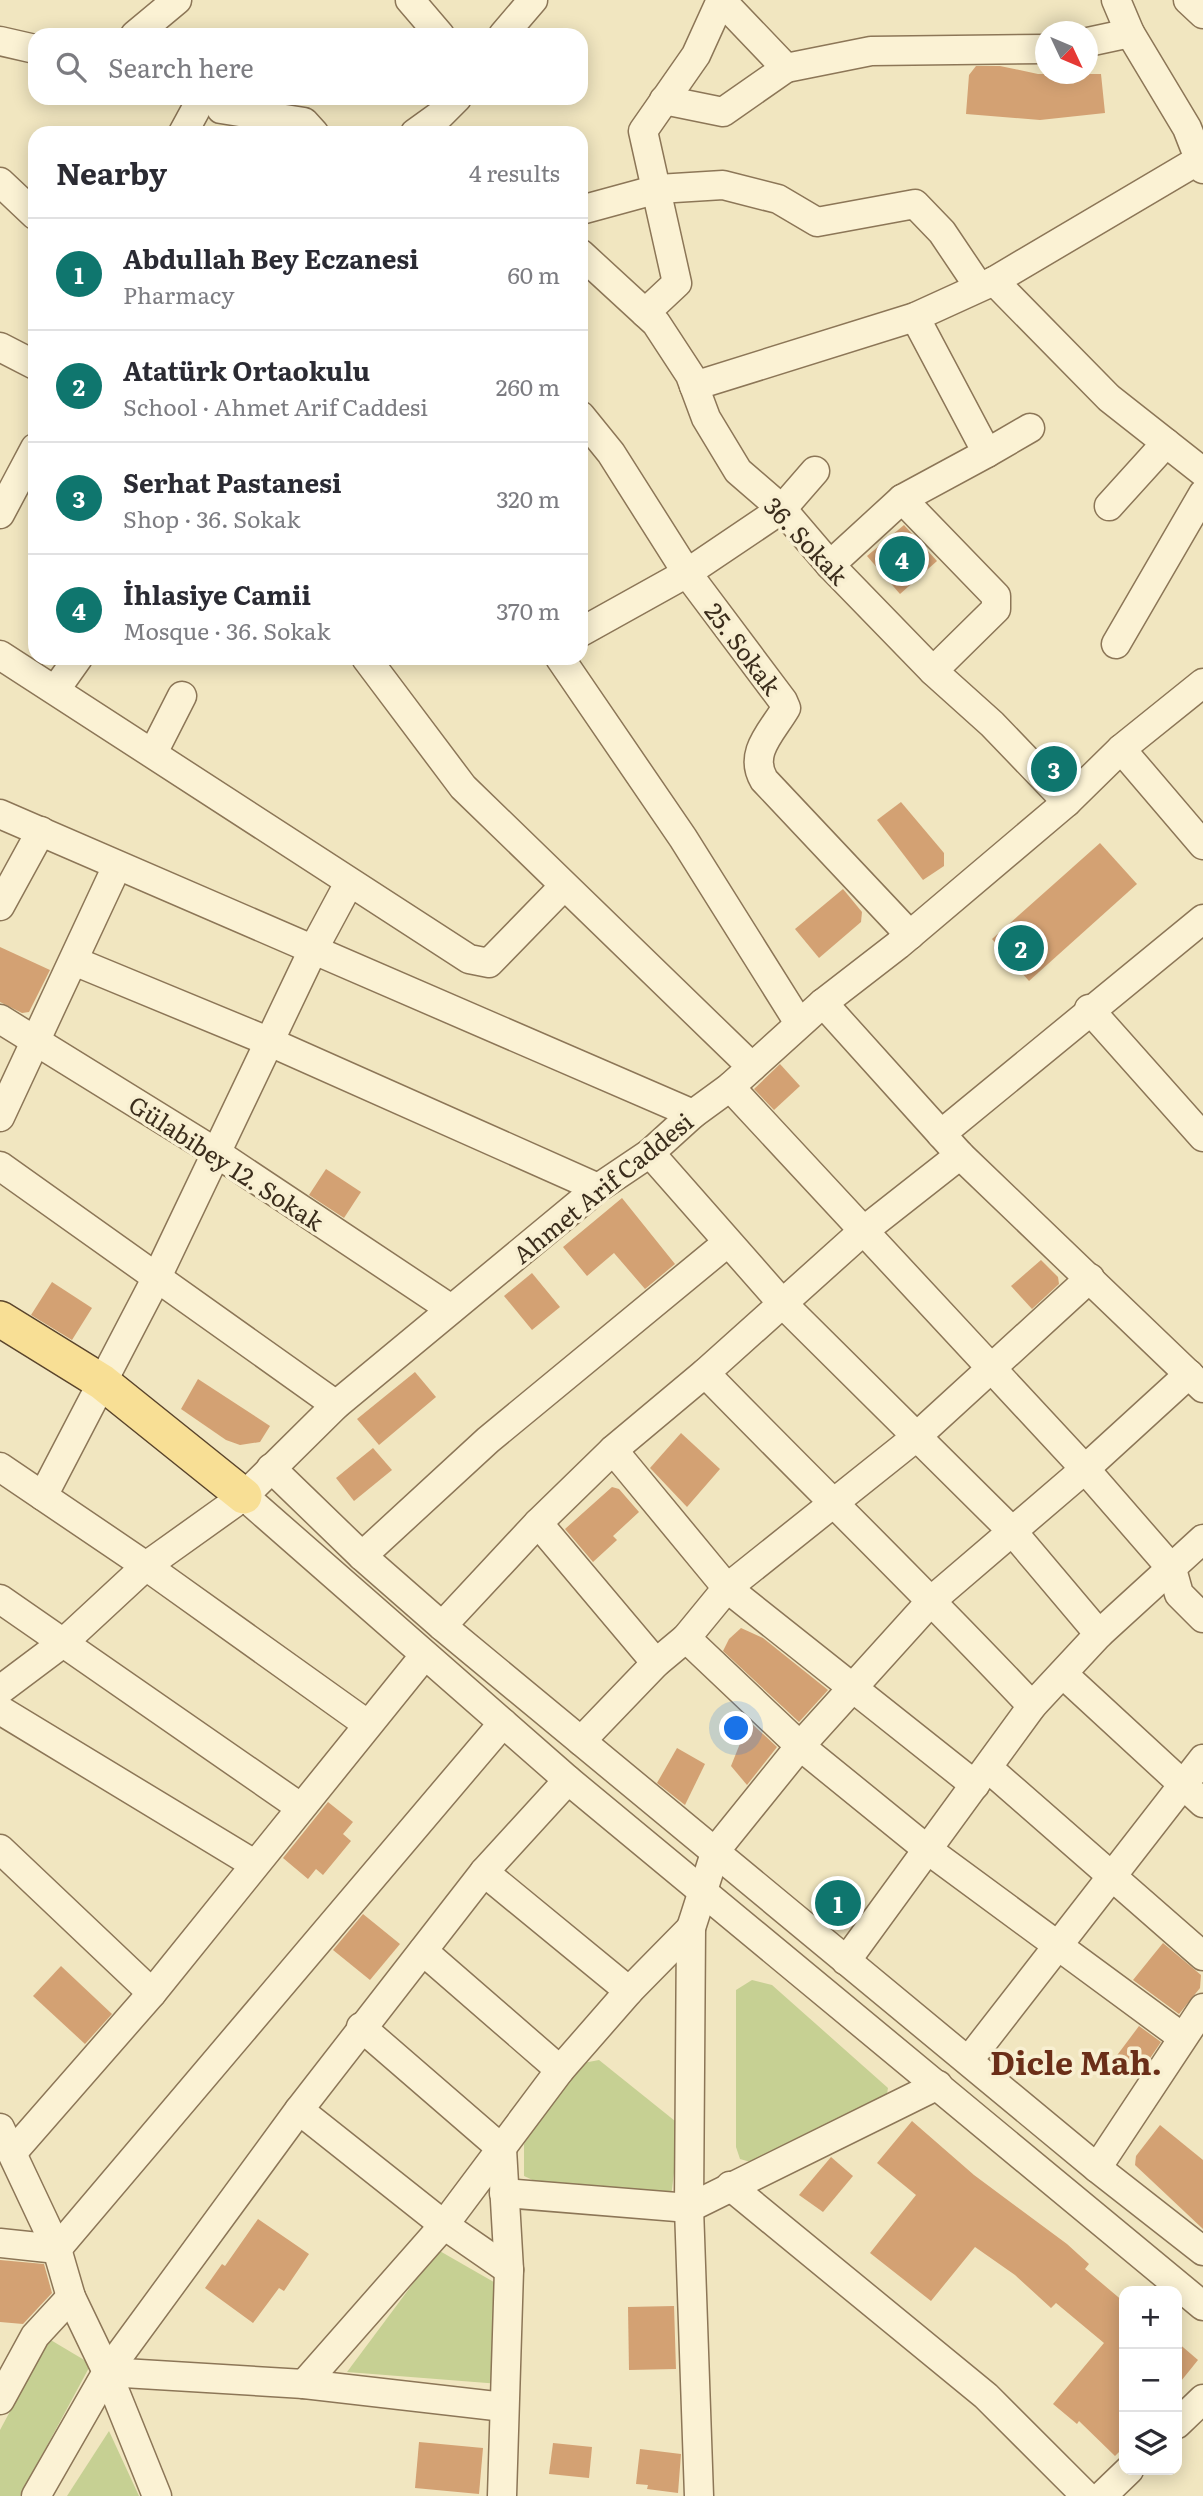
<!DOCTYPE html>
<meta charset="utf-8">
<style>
body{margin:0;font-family:Literata,serif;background:#f7f7f7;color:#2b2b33}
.controls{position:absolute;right:21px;bottom:21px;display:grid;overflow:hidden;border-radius:14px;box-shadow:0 4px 18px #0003}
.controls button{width:63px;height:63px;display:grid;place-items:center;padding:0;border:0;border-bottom:2px solid #e1e1e2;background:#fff;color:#2b2b33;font:35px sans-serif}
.compass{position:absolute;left:1035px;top:21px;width:63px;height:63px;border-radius:50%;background:#fff;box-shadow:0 4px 18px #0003;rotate:134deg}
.you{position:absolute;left:737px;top:1729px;width:24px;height:24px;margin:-18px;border:5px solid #fff;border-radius:50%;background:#1a73e8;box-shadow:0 0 0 10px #1a73e833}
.badge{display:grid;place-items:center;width:46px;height:46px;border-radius:50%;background:#0f766e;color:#fff;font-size:23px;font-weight:700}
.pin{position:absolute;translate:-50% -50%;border:4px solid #fff;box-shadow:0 2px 7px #0006}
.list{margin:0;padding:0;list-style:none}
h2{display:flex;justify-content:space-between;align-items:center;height:91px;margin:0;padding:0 28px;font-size:30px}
h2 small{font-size:23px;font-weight:400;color:#7c7c81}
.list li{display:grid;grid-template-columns:46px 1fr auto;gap:21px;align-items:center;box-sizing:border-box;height:112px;padding:0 28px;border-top:2px solid #e1e1e2}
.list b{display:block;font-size:26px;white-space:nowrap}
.list p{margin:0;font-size:23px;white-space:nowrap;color:#7c7c81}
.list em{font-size:23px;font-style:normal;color:#7c7c81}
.icon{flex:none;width:38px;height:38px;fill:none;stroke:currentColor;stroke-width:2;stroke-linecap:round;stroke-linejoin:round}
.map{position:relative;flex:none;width:1203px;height:2496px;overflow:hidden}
.search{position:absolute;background:#fff;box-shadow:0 4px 18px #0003;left:28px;top:28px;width:560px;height:77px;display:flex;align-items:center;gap:18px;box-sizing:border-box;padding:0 24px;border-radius:21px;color:#7c7c81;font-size:26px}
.panel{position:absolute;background:#fff;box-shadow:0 4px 18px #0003;left:28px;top:126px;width:560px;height:539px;border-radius:21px}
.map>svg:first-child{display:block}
</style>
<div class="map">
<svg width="1203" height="2496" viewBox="0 0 1203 2496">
<rect width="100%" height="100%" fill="#f1e6c0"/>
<!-- green -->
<g fill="#c6d093">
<path d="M752,1980L772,1985L888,2088L885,2105L754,2163L740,2159L736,2147V1990Z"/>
<path d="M599,2060L680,2125L671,2197L539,2183L524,2176V2144L578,2064Z"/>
<path d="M438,2250L499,2285L500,2384L347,2372Z"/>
<path d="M49,2339L91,2364L20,2496H0V2430Z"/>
<path d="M109,2431L139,2496H67Z"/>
</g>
<!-- building -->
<g fill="#d3a173">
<path d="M976,66H1000L1038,74H1101L1105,113L1040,120L966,114L969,75Z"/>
<path d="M904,525L937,561L900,594L867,556Z"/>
<path d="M901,802L944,853V866L923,880L877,820Z"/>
<path d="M1100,843L1137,884L1029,981L992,939Z"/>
<path d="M843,889L862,912L861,922L819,958L795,929Z"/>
<path d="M0,947L50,970L29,1012L22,1013L0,1002Z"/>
<path d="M780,1064L800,1086L774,1110L754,1089Z"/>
<path d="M326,1169L361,1192L344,1218L309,1195Z"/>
<path d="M622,1198L675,1264L645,1289L614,1253L587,1276L563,1247Z"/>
<path d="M1041,1260L1058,1277L1059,1284L1032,1309L1011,1286Z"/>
<path d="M532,1273L560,1307L532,1330L504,1296Z"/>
<path d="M52,1282L92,1308L72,1340L31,1315Z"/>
<path d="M415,1372L436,1397L379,1445L357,1419Z"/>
<path d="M198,1379L270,1426L260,1442L240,1445L226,1440L181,1409Z"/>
<path d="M681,1433L720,1469L687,1507L650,1468Z"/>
<path d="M373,1448L392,1470L354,1501L336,1478Z"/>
<path d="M612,1487L619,1489L639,1512L613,1536L617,1540L593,1562L565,1529Z"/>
<path d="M741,1628L763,1638L828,1690L799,1722L723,1651L729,1639Z"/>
<path d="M749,1721L777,1747L747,1785L731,1766Z"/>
<path d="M677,1748L705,1764L685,1805L657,1783Z"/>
<path d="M328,1802L353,1822L343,1834L351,1841L323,1875L316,1869L308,1879L283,1858Z"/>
<path d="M363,1914L400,1944L370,1980L333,1950Z"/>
<path d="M1163,1943L1201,1975L1200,1988L1179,2014L1133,1980Z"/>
<path d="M61,1966L112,2014L85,2044L33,1996Z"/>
<path d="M1139,2026L1161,2042L1138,2076L1115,2058Z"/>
<path d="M912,2121L974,2175L1067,2244L1089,2264L1085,2269L1124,2302V2447L1115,2456L1079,2421L1077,2424L1053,2404L1104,2343L1056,2303L1051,2308L1015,2275L975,2247L931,2301L870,2253L916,2195L877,2163Z"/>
<path d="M1160,2125L1203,2160V2229L1135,2165L1136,2156Z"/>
<path d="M831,2157L853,2176L823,2212L799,2195Z"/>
<path d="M258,2219L309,2254L284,2291L279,2288L253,2323L205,2288L222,2264L225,2266Z"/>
<path d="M0,2260L44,2264L52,2293L23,2324L0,2322Z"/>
<path d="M674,2306L676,2369L629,2370L628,2307Z"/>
<path d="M1177,2342L1198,2360L1177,2386Z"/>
<path d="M419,2442L483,2448L479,2494L415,2488Z"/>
<path d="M553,2443L592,2447L589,2478L549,2474Z"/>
<path d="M640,2449L681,2454L678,2493L647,2489L648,2485L636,2484Z"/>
</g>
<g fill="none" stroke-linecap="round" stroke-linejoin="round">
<defs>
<g id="minor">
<path d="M410,0L440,35"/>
<path d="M1116,0L1130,33L1187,128L1203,169"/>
<path d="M1188,0L1203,14"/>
<path d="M722,1L786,68L871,51L1046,49"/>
<path d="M135,35L177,0"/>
<path d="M503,35L533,0"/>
<path d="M0,41L35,49"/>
<path d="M1088,42L1130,33"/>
<path d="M664,100L723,112L786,68"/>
<path d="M221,109L304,122L314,133"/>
<path d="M183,133L202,98"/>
<path d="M415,133L440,115L457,98"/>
<path d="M0,182L35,215"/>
<path d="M581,210L658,189L723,185L778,199L817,222L915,204L942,232L979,287"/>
<path d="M581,254L656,323L690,375L706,418L738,471L782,509L830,565L933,671L992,724L1067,802"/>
<path d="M994,281L1109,398L1203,472"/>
<path d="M645,313L677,283L643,131L696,55L721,0"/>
<path d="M0,347L35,365"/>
<path d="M694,386L915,317L994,281L1197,161"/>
<path d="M581,416L611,453L687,573L783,701L786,708C772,732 748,753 764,780L910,935"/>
<path d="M987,453L1030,428"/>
<path d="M902,499L996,596V609L933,671"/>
<path d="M1109,506L1166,443"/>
<path d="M0,514L35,448"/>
<path d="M830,565L902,499L987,453L915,317"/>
<path d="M581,632L687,573L782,509L815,471"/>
<path d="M1116,644L1203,494"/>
<path d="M0,655L469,959L489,963L564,886"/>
<path d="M366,658L463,787L752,1067"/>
<path d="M560,658L683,838L799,1023"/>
<path d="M56,689L78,658"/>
<path d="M1121,749L1203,845"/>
<path d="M153,753L182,696"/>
<path d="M0,814L693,1114"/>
<path d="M0,906L41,831"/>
<path d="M74,961L270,1042L598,1188"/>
<path d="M823,1003L960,1155L1203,1388"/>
<path d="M1089,1009L1203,1137"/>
<path d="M0,1019L215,1152L451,1309"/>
<path d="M730,1087L1085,1469L1172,1569L1179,1594L1203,1618"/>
<path d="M0,1117L117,866"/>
<path d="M941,1134L1203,919"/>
<path d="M650,1153L782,1303L1012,1531L1099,1634"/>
<path d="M0,1166L336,1405"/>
<path d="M705,1373C814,1485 926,1593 1032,1706"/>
<path d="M613,1450L727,1588L975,1785"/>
<path d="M0,1467L146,1566L367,1724"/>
<path d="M271,1468L362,1556L442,1626L1097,2168L1203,2251"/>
<path d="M43,1496L157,1277L313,950L349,883"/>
<path d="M244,1496L568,1780L1203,2306"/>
<path d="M538,1523L656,1663"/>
<path d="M362,1556L488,1440L727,1243"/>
<path d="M0,1599L300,1807"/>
<path d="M442,1626L538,1523L613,1450L705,1373L862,1232L960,1155"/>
<path d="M686,1638L800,1746L928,1850L1182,2037"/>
<path d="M1063,1674L1203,1803"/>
<path d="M0,1690L64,1642L146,1566L244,1496L336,1405L598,1188L650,1153L693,1114L730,1087L823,1003L898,945L1067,802L1121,749L1203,683"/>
<path d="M0,1710L254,1864"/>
<path d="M581,1741L656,1663L686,1638L727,1588L915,1438L1090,1278"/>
<path d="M988,1768L1203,1956"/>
<path d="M0,1849L152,1993"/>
<path d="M484,1872L629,1991"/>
<path d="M423,1951L560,2070"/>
<path d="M846,1961L1032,1706L1099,1634L1203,1539"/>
<path d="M361,2027L502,2149L509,2270L502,2496"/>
<path d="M969,2060L1203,1759"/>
<path d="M299,2110L444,2225L509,2270"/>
<path d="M0,2128L57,2249L71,2297L107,2372L157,2496"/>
<path d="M13,2152L152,1993L424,1656"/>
<path d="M1097,2168L1203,2008"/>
<path d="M730,2186L986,2396L1086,2496"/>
<path d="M504,2193L689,2208L938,2085"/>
<path d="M0,2243L57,2249L503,1723"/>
<path d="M107,2372L304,2384L504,2407"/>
<path d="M304,2384L444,2225L560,2070L629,1991L691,1928"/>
<path d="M0,2400L35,2336L71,2297"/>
<path d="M1177,2424L1203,2399"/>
<path d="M36,2496L107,2372L299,2110L484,1872L568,1780"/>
<path d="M699,2496L689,2208L691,1928L716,1850L800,1746L932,1600L1085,1469L1189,1374"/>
<path d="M1102,2496L1129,2470"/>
</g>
<path id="major" d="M0,1319L102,1382L244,1496"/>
</defs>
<!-- minor casing -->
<use href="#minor" stroke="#8c7657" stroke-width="31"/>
<!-- major casing -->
<use href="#major" stroke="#5a442b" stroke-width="38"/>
<!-- minor -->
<use href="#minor" stroke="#fbf2d4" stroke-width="28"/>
<!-- major -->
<use href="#major" stroke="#f8df95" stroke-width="35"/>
</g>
<g text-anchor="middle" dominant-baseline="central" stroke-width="7" stroke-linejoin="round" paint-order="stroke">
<!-- street labels -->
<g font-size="24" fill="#3b2d1c" stroke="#f8efd1">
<text transform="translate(807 540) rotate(47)">36. Sokak</text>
<text transform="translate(744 648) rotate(53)">25. Sokak</text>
<text transform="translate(227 1162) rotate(33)">Gülabibey 12. Sokak</text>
<text transform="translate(602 1187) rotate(-39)">Ahmet Arif Caddesi</text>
</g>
<!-- district labels -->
<g font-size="32" font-weight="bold" fill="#6b2e18" stroke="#f8efd1">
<text x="1076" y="2061">Dicle Mah.</text>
</g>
</g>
</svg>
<div class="controls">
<button>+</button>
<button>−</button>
<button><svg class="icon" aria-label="layers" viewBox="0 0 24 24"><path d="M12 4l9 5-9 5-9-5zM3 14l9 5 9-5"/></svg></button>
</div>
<svg class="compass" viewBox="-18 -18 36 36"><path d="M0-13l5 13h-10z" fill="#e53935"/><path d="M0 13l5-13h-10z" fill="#7c7c81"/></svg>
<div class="you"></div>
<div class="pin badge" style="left:838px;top:1903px">1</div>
<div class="pin badge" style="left:1021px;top:948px">2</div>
<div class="pin badge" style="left:1054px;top:769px">3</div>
<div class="pin badge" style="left:902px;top:559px">4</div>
<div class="search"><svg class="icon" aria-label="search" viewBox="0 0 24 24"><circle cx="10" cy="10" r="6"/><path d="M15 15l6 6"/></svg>Search here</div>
<section class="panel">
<h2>Nearby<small>4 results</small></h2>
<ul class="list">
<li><span class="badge">1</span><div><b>Abdullah Bey Eczanesi</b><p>Pharmacy</p></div><em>60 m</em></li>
<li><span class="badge">2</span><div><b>Atatürk Ortaokulu</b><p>School · Ahmet Arif Caddesi</p></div><em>260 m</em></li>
<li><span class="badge">3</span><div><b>Serhat Pastanesi</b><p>Shop · 36. Sokak</p></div><em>320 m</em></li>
<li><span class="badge">4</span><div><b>İhlasiye Camii</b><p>Mosque · 36. Sokak</p></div><em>370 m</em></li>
</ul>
</section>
</div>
